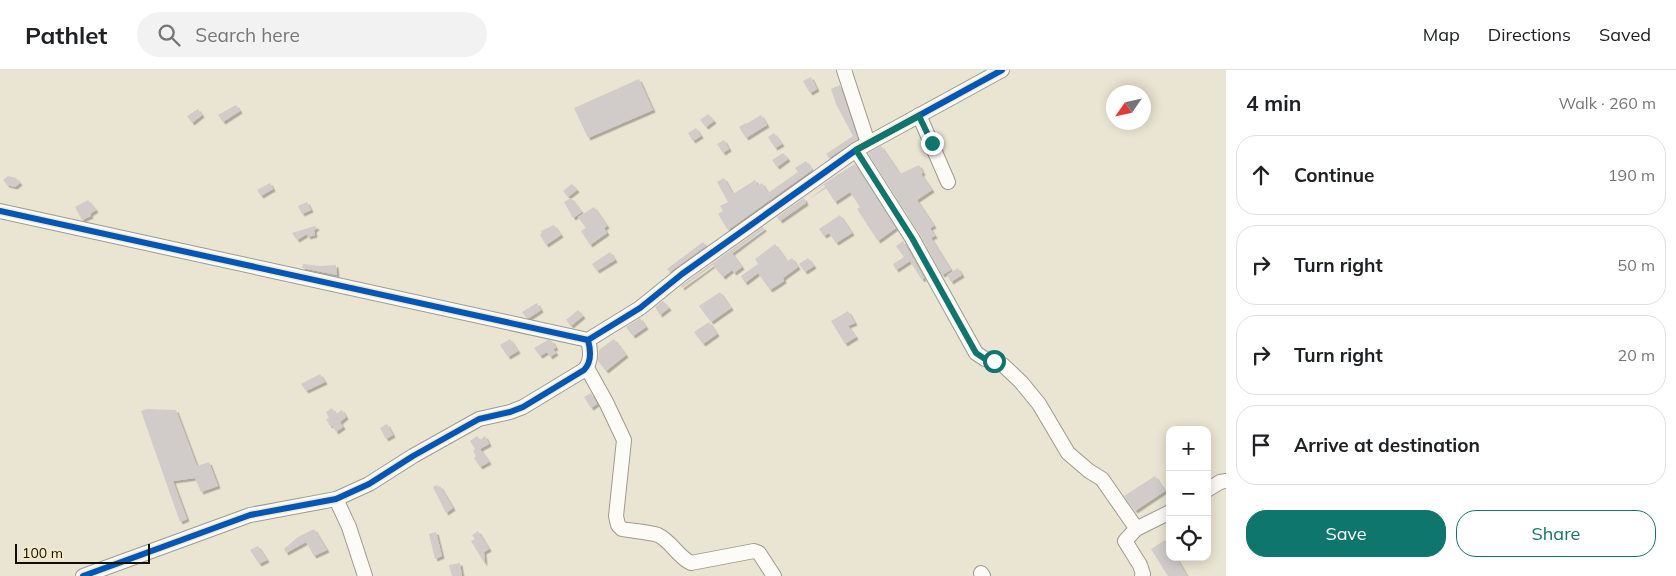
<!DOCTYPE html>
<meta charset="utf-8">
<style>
body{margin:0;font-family:Mulish,sans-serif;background:#f2f2f2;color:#202124}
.controls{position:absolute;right:15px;bottom:15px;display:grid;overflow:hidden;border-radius:10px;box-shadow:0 2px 12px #0003}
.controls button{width:45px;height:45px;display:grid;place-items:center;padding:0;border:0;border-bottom:1px solid #e0e0e0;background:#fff;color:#202124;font:25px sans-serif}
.compass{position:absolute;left:1106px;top:15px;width:45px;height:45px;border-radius:50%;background:#fff;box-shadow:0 2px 12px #0003;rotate:236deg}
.scale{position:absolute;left:15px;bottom:12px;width:135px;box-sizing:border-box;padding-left:5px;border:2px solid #120f04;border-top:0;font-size:14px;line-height:18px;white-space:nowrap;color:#120f04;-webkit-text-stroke:4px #f4eac7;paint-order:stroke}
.stop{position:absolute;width:15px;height:15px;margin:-11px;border:4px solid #0f766e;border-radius:50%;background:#fff}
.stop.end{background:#0f766e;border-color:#fff;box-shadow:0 1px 5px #0008}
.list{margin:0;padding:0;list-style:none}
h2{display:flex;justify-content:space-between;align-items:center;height:65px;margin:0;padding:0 20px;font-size:21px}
h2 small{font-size:16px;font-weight:400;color:#757577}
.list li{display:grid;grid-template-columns:32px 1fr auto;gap:15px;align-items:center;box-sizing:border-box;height:80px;margin:0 10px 10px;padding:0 10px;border:1px solid #e0e0e0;border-radius:20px}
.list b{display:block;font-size:19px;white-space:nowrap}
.list em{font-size:16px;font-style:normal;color:#757577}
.actions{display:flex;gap:10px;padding:15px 20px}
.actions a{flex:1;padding:11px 0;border:1px solid #0f766e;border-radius:20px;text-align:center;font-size:18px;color:#0f766e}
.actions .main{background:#0f766e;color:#fff}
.icon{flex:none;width:28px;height:28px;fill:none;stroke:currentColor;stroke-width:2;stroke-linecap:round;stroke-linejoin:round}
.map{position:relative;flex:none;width:1226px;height:506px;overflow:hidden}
header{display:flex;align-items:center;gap:30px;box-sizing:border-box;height:70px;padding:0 25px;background:#fff;border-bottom:1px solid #e0e0e0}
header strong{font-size:24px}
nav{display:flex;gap:28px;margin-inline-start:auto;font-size:18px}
.search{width:350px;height:45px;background:#f2f2f2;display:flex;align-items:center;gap:12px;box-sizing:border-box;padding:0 18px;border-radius:28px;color:#757577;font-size:19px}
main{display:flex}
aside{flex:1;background:#fff}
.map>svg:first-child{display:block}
</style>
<header>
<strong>Pathlet</strong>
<div class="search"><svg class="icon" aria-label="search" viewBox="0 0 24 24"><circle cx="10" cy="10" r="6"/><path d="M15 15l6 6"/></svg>Search here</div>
<nav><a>Map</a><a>Directions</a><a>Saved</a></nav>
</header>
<main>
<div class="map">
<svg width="1226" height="506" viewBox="0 0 1226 506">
<defs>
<filter id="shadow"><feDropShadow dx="2.5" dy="2.5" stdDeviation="0" flood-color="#0004"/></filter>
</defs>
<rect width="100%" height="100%" fill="#eae4d2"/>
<!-- building -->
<g fill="#d1cbc9" filter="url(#shadow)">
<path d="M811,7L817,19L810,23L803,11Z"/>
<path d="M639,9L653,40L588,68L574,38Z"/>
<path d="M840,15L858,69L829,88L826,84L853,66L836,34L831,19Z"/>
<path d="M236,35L240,41L223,52L218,45Z"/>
<path d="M198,39L202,45L192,53L187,46Z"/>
<path d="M708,44L714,51L706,57L700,50Z"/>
<path d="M761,45L767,55L746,68L739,57L746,53V54Z"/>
<path d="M696,58L701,66L693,71L688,63Z"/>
<path d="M774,63L782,74L775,78L768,67Z"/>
<path d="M724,70L729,79L723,83L717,74Z"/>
<path d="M881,76L900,104L919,95L923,103L921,104L932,120L917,130L934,156L930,158L935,166L931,168L951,200L942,205L919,163L868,83Z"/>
<path d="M783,83L788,89L777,97L772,90Z"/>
<path d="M806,91L812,100L728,160L718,144L723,141L720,136L728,132L717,112L724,108L733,124L755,110L758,116L762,113L768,123L798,102L795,98Z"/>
<path d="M855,94L896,158L878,171L857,139L860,137L850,122L835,132L824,115L804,128L806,133L780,151L777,147L834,107Z"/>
<path d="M8,106L16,108L20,113L15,117L7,115L3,110Z"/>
<path d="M270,113L273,119L261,126L257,120Z"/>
<path d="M572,114L577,120L568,127L563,121Z"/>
<path d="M571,128L582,142L573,148L564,132Z"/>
<path d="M88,130L96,140L90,144L91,146L82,150L75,137Z"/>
<path d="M307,132L311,140L302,144L298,136Z"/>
<path d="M594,137L607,156L604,158L607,163L590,175L581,161L586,158L578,147Z"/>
<path d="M840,145L852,163L836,173L829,163L824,166L819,159Z"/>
<path d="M554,155L561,165L546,175L540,165L542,163L541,161Z"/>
<path d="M315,156L317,158L314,160L315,165L308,167L307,164L297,170L292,163Z"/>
<path d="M763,157L764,159L732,183L742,197L734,203L732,200L723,207L713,195L682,218L681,216Z"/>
<path d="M903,171L924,208L922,210L910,191L896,200L893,194L904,187L896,176Z"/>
<path d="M703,172L706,176L670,202L667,199Z"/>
<path d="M775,174L787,191L792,188L798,197L783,208L784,211L770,220L758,203L745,213L741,206L758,194L755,189Z"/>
<path d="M610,182L615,190L597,201L592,194Z"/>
<path d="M808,188L814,196L805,202L799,194Z"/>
<path d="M303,194L320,196L336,195L337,205L302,198Z"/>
<path d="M958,198L962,205L951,212L947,205Z"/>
<path d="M720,222L731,238L711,252L699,236Z"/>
<path d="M663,231L669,238L660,245L655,237Z"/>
<path d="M537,233L541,240L529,248L526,247L522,242Z"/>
<path d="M578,240L583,246L571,256L566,250Z"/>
<path d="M848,241L855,253L848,256L856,267L845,274L831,251Z"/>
<path d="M640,248L646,257L633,266L626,257Z"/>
<path d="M709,252L717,264L703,274L694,262Z"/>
<path d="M510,269L518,281L508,287L500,275Z"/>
<path d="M614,269L626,285L606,301L598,291L599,280Z"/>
<path d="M548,270L552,271L556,278L553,279L556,283L550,287L547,282L540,286L534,278Z"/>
<path d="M320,304L325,312L306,321L301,314Z"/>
<path d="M591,323L597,334L591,338L584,327Z"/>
<path d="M332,338L336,344L342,340L346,347L340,352L343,357L336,362L332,355L330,356L326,349L329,348L326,342Z"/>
<path d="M147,339L176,340L197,396L209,392L218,416L201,422L195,408L173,411L187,449L180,452L141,341Z"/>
<path d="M387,354L393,365L386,369L380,358Z"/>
<path d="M477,366L480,370L485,366L489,374L480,379L489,392L480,397L474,388L476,386L473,381L475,379L470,371Z"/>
<path d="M1155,406L1165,421L1135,441L1124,426Z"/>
<path d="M437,415L438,417L440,416L453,438L446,443L433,417Z"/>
<path d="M314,459L327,480L314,486L306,472L286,483L284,479L298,467Z"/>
<path d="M478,461L489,479L484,482L485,494L471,471L475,469L472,465Z"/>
<path d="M436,462L442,486L435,489L429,464Z"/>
<path d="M1165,470L1170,478V487H1176L1187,506H1168L1151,479Z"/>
<path d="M258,476L267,490L259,494L250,480Z"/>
<path d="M460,493L462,506H452L449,495Z"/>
</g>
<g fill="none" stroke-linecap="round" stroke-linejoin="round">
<defs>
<g id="minor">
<path d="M844,0L868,73"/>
<path d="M919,45L948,112"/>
<path d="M856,80L912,168L976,283L985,289L1003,295L1021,312L1039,334L1068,383L1089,401L1102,409L1134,455L1136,459L1125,471L1140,495L1143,504L1142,506"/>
<path d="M0,141L588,270L640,238L682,204L856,80L1002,0"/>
<path d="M587,298L606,332L624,370L616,446L618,455L622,459C632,461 649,462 658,465C671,471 678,487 691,493L754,481L759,483L774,506"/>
<path d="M1207,420L1220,412L1226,411"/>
<path d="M336,429L349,457L365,506"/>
<path d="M1136,459L1170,442"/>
<path d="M981,503L983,506"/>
<path d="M83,506L250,445L336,429L369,414L413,386L479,349L510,342L523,337L584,300C592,292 591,281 588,270"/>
</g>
</defs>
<!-- minor casing -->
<use href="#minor" stroke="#9f9a8c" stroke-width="16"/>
<!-- minor -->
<use href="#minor" stroke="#fcfbf8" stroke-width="14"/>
<defs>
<g id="cycleway">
<path d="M0,141L588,270L640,238L682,204L856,80L1002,0"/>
<path d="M83,506L250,445L336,429L369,414L413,386L479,349L510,342L523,337L584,300C592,292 591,281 588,270"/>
</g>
</defs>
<!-- cycleway casing -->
<use href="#cycleway" stroke="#f4eac7" stroke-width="9"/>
<!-- cycleway -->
<use href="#cycleway" stroke="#0057b8" stroke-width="6"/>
</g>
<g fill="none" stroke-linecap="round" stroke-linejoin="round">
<!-- route -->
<path stroke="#0f766e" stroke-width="6" d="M932,73L919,46L856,80L912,168L976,283L985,289L994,291"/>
</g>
</svg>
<div class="controls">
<button>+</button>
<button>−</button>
<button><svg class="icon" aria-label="locate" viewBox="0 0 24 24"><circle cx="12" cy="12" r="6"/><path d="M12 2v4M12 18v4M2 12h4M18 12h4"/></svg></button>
</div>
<svg class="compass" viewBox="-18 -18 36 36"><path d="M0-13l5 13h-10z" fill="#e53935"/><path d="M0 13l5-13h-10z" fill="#757577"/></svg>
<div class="scale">100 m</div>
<div class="stop" style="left:994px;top:291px"></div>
<div class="stop end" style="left:932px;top:73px"></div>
</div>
<aside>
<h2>4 min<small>Walk · 260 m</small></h2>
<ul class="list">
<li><svg class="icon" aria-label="ahead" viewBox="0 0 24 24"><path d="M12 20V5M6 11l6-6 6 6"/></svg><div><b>Continue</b></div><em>190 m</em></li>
<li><svg class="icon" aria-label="right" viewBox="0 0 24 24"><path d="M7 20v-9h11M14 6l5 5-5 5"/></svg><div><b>Turn right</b></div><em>50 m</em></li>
<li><svg class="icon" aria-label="right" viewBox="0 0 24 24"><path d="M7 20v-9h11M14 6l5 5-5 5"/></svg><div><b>Turn right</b></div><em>20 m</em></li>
<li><svg class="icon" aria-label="arrive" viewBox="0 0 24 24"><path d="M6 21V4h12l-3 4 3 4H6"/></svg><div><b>Arrive at destination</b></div></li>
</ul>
<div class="actions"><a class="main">Save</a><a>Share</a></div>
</aside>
</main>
